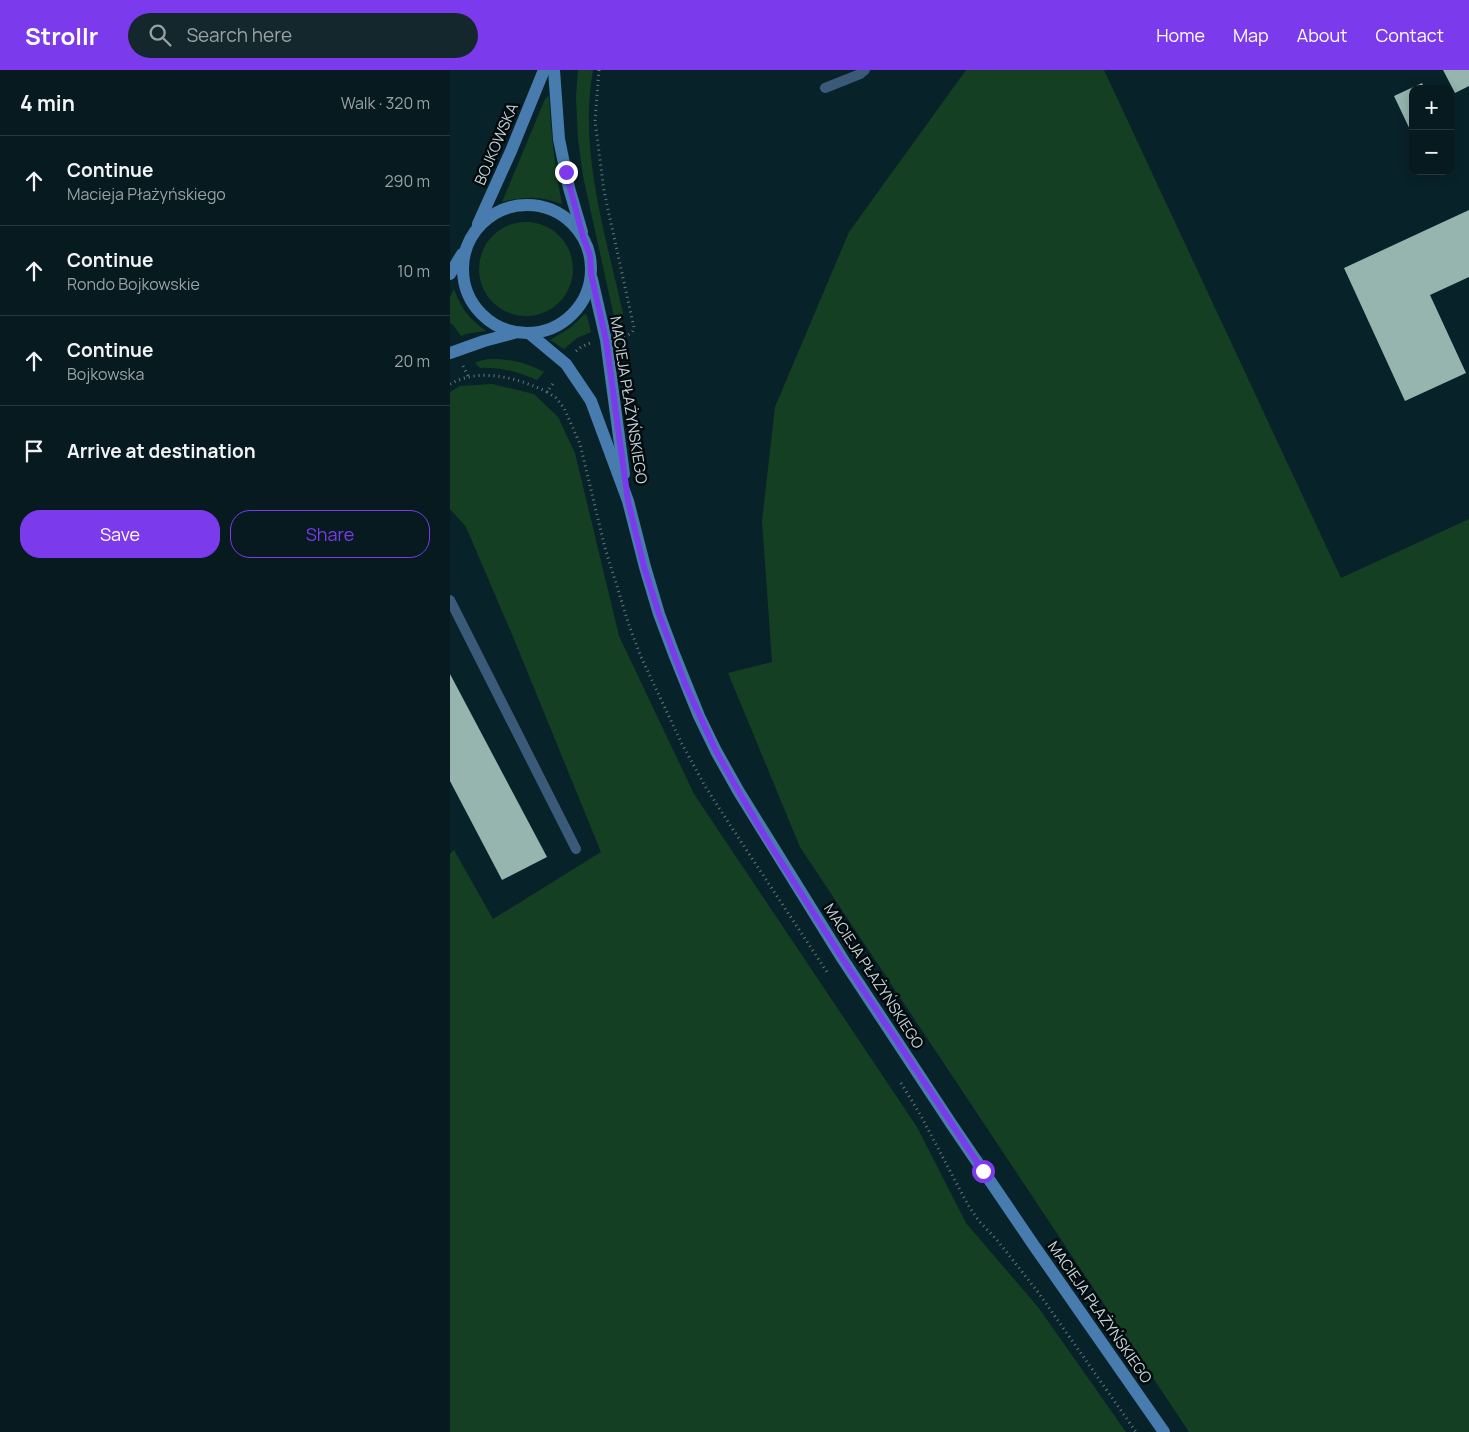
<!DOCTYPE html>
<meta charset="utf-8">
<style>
body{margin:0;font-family:Manrope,sans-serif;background:#14272c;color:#f1f3f6}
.controls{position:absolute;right:15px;top:15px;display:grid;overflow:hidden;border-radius:10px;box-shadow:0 2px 12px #0003}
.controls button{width:45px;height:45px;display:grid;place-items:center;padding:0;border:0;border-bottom:1px solid #27383d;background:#061a1f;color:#f1f3f6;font:25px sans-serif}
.stop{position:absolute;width:15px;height:15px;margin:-11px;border:4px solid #7c3aed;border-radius:50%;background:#fff}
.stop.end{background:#7c3aed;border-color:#fff;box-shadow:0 1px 5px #0008}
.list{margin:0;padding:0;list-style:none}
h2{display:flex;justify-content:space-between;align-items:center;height:65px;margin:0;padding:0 20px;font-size:21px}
h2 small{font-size:16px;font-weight:400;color:#98a1a4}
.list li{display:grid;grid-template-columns:32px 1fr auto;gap:15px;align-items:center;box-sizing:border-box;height:90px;padding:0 20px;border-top:1px solid #27383d}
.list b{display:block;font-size:19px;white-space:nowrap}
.list p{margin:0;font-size:16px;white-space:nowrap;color:#98a1a4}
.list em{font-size:16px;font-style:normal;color:#98a1a4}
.actions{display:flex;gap:10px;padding:15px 20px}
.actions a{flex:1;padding:11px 0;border:1px solid #7c3aed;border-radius:20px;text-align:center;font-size:18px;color:#7c3aed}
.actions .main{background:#7c3aed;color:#fff}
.icon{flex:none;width:28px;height:28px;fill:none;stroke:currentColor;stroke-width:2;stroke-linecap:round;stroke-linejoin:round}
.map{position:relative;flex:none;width:1019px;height:1362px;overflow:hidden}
header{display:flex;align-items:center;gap:30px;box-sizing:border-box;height:70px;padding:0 25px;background:#7c3aed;color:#fff}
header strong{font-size:24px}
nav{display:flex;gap:28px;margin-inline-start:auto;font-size:18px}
.search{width:350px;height:45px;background:#14272c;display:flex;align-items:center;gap:12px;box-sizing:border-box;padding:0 18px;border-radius:28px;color:#98a1a4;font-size:19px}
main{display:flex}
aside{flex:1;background:#061a1f}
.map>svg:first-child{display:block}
</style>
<header>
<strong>Strollr</strong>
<div class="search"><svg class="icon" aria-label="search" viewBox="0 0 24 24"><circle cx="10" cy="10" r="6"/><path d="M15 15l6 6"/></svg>Search here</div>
<nav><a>Home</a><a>Map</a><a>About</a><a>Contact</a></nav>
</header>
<main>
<aside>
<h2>4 min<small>Walk · 320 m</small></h2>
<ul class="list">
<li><svg class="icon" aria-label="ahead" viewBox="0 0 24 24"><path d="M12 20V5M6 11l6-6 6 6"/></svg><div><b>Continue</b><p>Macieja Płażyńskiego</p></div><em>290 m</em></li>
<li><svg class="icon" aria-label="ahead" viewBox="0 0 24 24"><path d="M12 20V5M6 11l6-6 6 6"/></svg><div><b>Continue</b><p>Rondo Bojkowskie</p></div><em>10 m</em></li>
<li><svg class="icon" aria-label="ahead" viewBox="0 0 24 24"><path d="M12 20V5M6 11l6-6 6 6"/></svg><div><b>Continue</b><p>Bojkowska</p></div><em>20 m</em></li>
<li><svg class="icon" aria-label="arrive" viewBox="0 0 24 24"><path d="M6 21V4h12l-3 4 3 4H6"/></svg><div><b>Arrive at destination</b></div></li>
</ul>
<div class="actions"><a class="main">Save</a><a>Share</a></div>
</aside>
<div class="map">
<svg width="1019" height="1362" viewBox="0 0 1019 1362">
<rect width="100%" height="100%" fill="#082229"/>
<!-- green -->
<g fill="#153f22">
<path d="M128,0H143C128,82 157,169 174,248L170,254L166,256L133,106L128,69L126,27Z"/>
<path d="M516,0H654L891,508L1019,449V1362H739L350,777L278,603L322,592L312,451L325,337L399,162Z"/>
<path d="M99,26C101,63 105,98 112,134C90,126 75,126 52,132L95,29Z"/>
<circle cx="76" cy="199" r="47"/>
<path d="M4,219C11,238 19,249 36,261L16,264L11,266L3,255L0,253V227Z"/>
<path d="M135,244L137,246L141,262L127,268L114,279L100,270L120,258Z"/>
<path d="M38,289C61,289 74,292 94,302L87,310C68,302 51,297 30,298L26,294V292Z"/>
<path d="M42,314L84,324L108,347L125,383L169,566L244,724L467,1057L516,1153L588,1237L676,1362H0V784L4,780L43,849L151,782L64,569L16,457L0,439V322L10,316Z"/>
</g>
<!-- building -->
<g fill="#96b5af">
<path d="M993,0H1019V16L1005,23Z"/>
<path d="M972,13L975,19H963V66L944,26Z"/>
<path d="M1019,140V207L980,225L1016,303L955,331L894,198Z"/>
<path d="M0,604L97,787L52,810L0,711Z"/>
</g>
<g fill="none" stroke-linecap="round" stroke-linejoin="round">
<!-- path -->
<g stroke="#657a7f" stroke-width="3" stroke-dasharray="1 4" stroke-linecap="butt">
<path d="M149,0L145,51L154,121L184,258C182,264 179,265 173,266"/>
<path d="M126,281L131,277L140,273"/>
<path d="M13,296L18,306"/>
<path d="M0,314C30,297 68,308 97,322L105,311"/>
<path d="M97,322L106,328L114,338L130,374L155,478L179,555L191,587L232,674L255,716L280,755L377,902"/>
<path d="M451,1013L471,1046L518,1135L529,1151L547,1170L588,1222L686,1362"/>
</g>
<!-- lane -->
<g stroke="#3b5a7a" stroke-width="10">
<path d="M375,18L410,4L415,0"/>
<path d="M0,530L126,779"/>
</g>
<!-- secondary -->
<g stroke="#487cae" stroke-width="12">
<path d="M104,0L109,69L119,118L132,162"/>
<circle cx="77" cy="199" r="64"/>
<path d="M28,154L61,81L94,0"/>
<path d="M0,204L12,184"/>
<path d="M142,209L156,270L174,404"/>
<path d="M80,264L116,294L141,331L178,431L195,497L209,544L224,584L249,646L266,681L289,722L392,888L502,1055L585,1177L714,1362"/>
<path d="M0,283L34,271L64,263"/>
</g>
</g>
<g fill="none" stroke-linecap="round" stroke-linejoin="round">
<!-- route -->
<path stroke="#7c3aed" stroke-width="6" d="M116,102L133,167L140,185L141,204L156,270L178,431L194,497L209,544L236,616L266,681L289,722L313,763L392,888L533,1101"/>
</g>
<g text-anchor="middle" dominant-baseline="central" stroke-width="5" stroke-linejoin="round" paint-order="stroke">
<!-- street labels -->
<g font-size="15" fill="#c6d5d9" stroke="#020a0d">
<text transform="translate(46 74) rotate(-67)">BOJKOWSKA</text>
<text transform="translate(179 330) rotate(81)">MACIEJA PŁAŻYŃSKIEGO</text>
<text transform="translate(424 906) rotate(57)">MACIEJA PŁAŻYŃSKIEGO</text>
<text transform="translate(650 1242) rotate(55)">MACIEJA PŁAŻYŃSKIEGO</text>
</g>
</g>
</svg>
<div class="controls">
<button>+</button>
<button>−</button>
</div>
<div class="stop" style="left:533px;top:1101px"></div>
<div class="stop end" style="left:116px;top:102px"></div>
</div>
</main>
